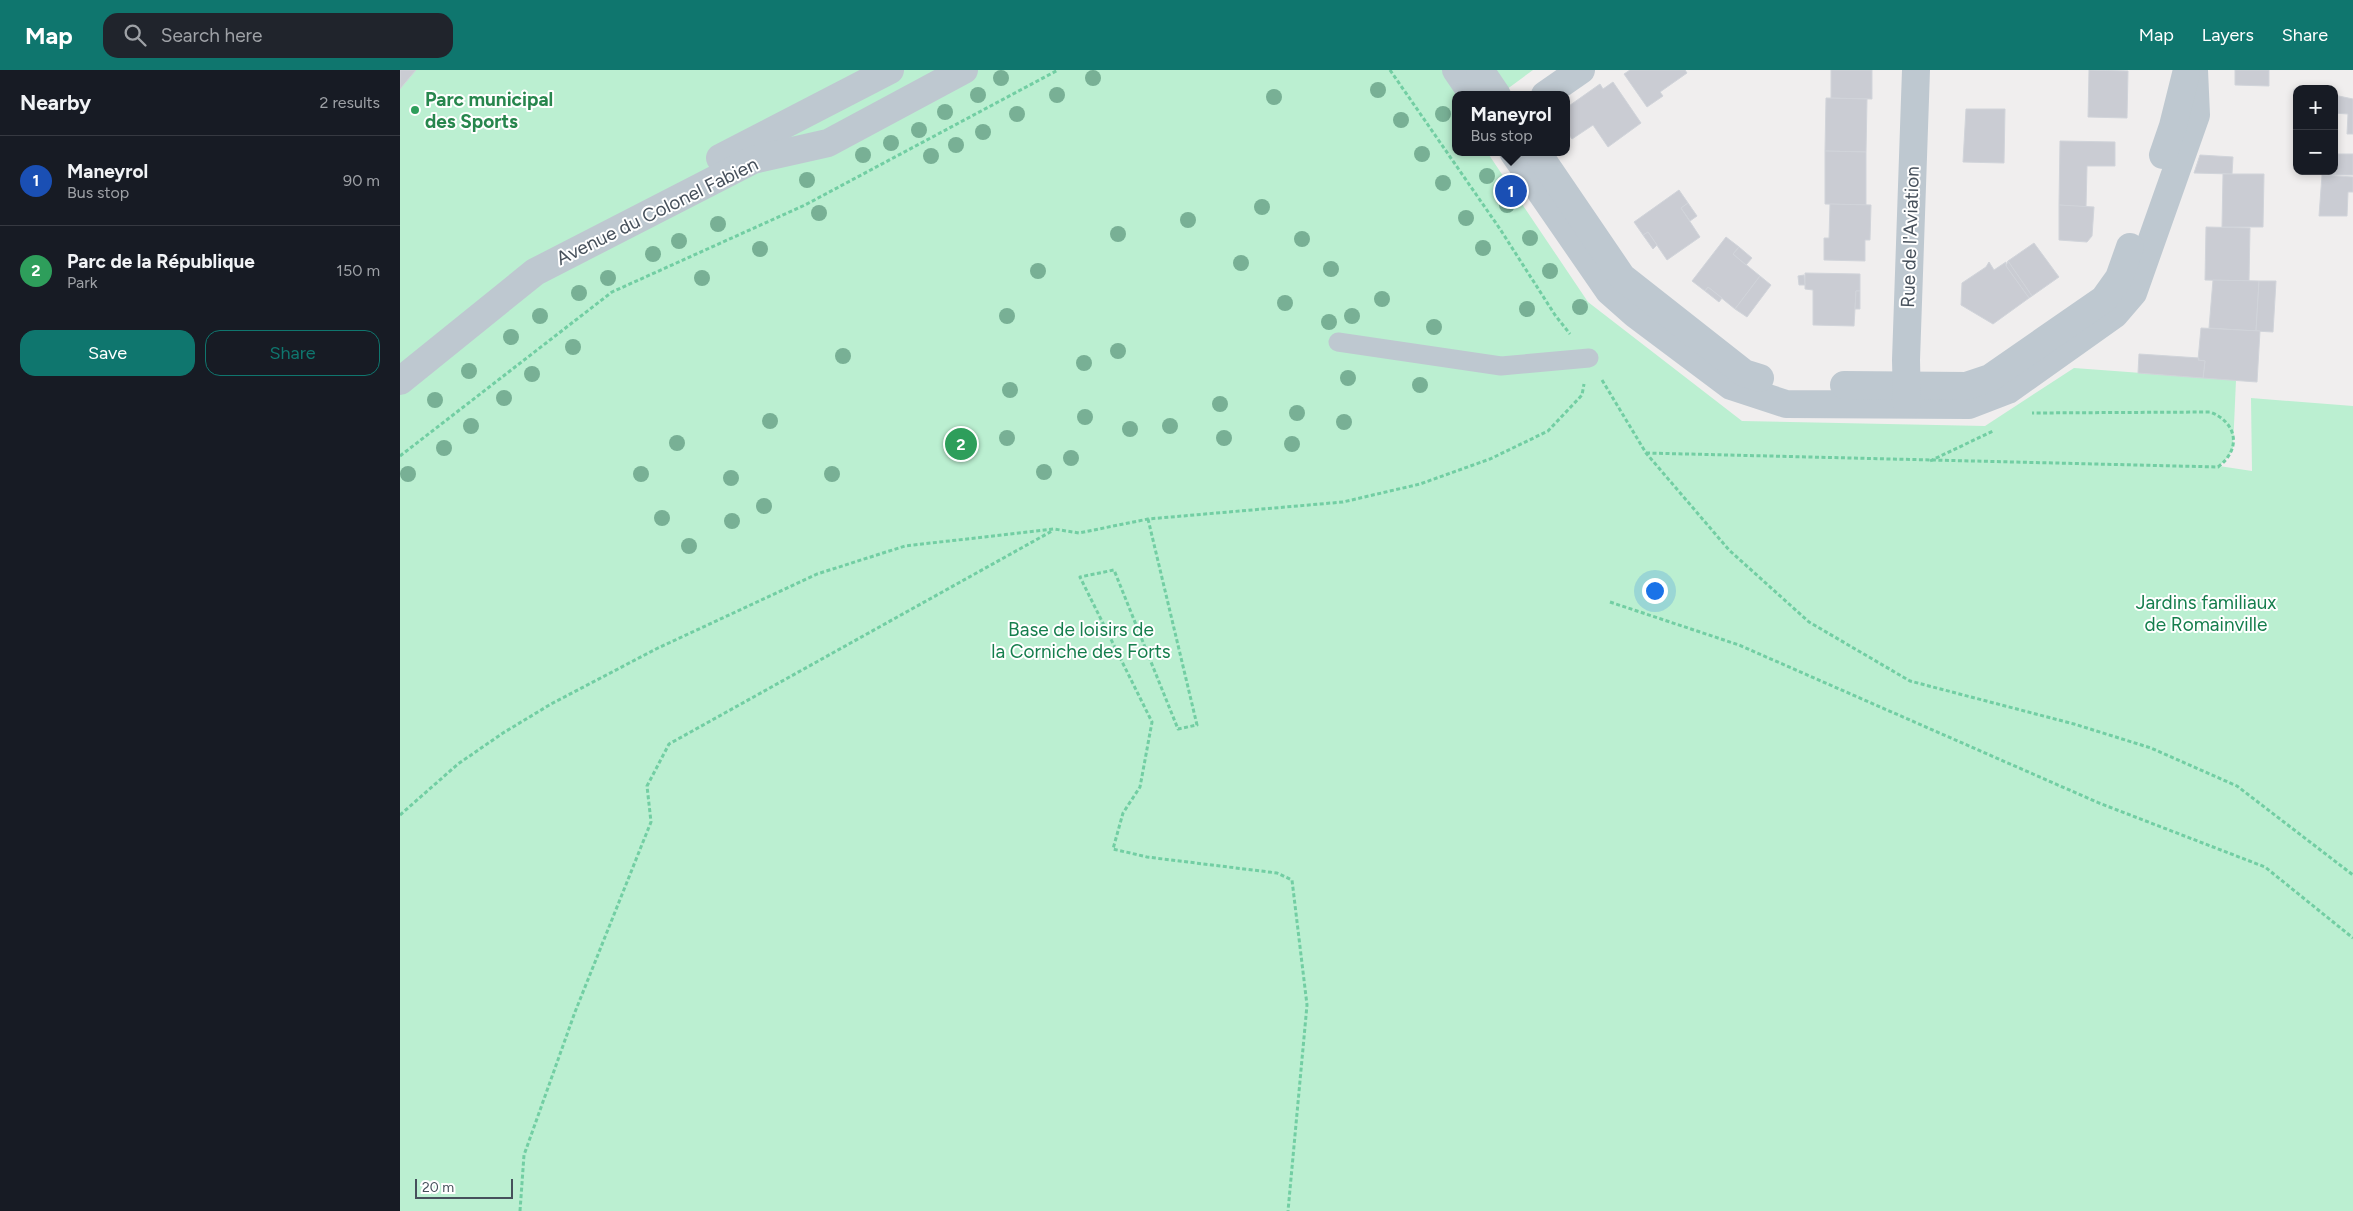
<!DOCTYPE html>
<meta charset="utf-8">
<style>
body{margin:0;font-family:Figtree,sans-serif;background:#20242c;color:#f1f3f6}
.controls{position:absolute;right:15px;top:15px;display:grid;overflow:hidden;border-radius:10px;box-shadow:0 2px 8px #0003}
.controls button{width:45px;height:45px;display:grid;place-items:center;padding:0;border:0;border-bottom:1px solid #363941;background:#171b24;color:#f1f3f6;font:25px sans-serif}
.scale{position:absolute;left:15px;bottom:12px;width:98px;box-sizing:border-box;padding-left:5px;border:2px solid #46505b;border-top:0;font-size:14px;line-height:18px;white-space:nowrap;color:#46505b;-webkit-text-stroke:4px #fff;paint-order:stroke}
.you{position:absolute;left:1254px;top:520px;width:18px;height:18px;margin:-12px;border:4px solid #fff;border-radius:50%;background:#1a73e8;box-shadow:0 0 0 8px #1a73e833}
.badge{display:grid;place-items:center;width:32px;height:32px;border-radius:50%;background:#0f766e;color:#fff;font-size:16px;font-weight:700}
.pin{position:absolute;translate:-50% -50%;border:2px solid #fff;box-shadow:0 1px 5px #0006}
.popup{position:absolute;left:1052px;top:21px;width:118px;height:65px;box-sizing:border-box;display:grid;place-content:center;border-radius:10px;background:#171b24;filter:drop-shadow(0 1px 4px #0005);font-size:16px;white-space:nowrap;color:#9ea1a6}
.popup b{font-size:19px;color:#f1f3f6}
.popup::after{content:'';position:absolute;left:50%;top:100%;margin-left:-10px;border:10px solid transparent;border-top-color:#171b24}
.list{margin:0;padding:0;list-style:none}
h2{display:flex;justify-content:space-between;align-items:center;height:65px;margin:0;padding:0 20px;font-size:21px}
h2 small{font-size:16px;font-weight:400;color:#9ea1a6}
.list li{display:grid;grid-template-columns:32px 1fr auto;gap:15px;align-items:center;box-sizing:border-box;height:90px;padding:0 20px;border-top:1px solid #363941}
.list b{display:block;font-size:19px;white-space:nowrap}
.list p{margin:0;font-size:16px;white-space:nowrap;color:#9ea1a6}
.list em{font-size:16px;font-style:normal;color:#9ea1a6}
.actions{display:flex;gap:10px;padding:15px 20px}
.actions a{flex:1;padding:11px 0;border:1px solid #0f766e;border-radius:15px;text-align:center;font-size:18px;color:#0f766e}
.actions .main{background:#0f766e;color:#fff}
.icon{flex:none;width:28px;height:28px;fill:none;stroke:currentColor;stroke-width:2;stroke-linecap:round;stroke-linejoin:round}
.map{position:relative;flex:none;width:1953px;height:1141px;overflow:hidden}
header{display:flex;align-items:center;gap:30px;box-sizing:border-box;height:70px;padding:0 25px;background:#0f766e;color:#fff}
header strong{font-size:24px}
nav{display:flex;gap:28px;margin-inline-start:auto;font-size:18px}
.search{width:350px;height:45px;background:#20242c;display:flex;align-items:center;gap:12px;box-sizing:border-box;padding:0 18px;border-radius:15px;color:#9ea1a6;font-size:19px}
main{display:flex}
aside{flex:1;background:#171b24}
.map>svg:first-child{display:block}
</style>
<header>
<strong>Map</strong>
<div class="search"><svg class="icon" aria-label="search" viewBox="0 0 24 24"><circle cx="10" cy="10" r="6"/><path d="M15 15l6 6"/></svg>Search here</div>
<nav><a>Map</a><a>Layers</a><a>Share</a></nav>
</header>
<main>
<aside>
<h2>Nearby<small>2 results</small></h2>
<ul class="list">
<li><span class="badge" style="background:#1a4fb4">1</span><div><b>Maneyrol</b><p>Bus stop</p></div><em>90 m</em></li>
<li><span class="badge" style="background:#2e9e5b">2</span><div><b>Parc de la République</b><p>Park</p></div><em>150 m</em></li>
</ul>
<div class="actions"><a class="main">Save</a><a>Share</a></div>
</aside>
<div class="map">
<svg width="1953" height="1141" viewBox="0 0 1953 1141">
<rect width="100%" height="100%" fill="#f0eeee"/>
<!-- green -->
<path fill="#bbefd1" d="M0,0H1133L1099,25H1056V82H1087L1188,232L1342,351L1585,356L1674,298L1836,310L1833,378L1829,386L1819,396L1852,401L1851,328L1953,336V1141H0Z"/>
<!-- building -->
<g fill="#caccd3" stroke="#d1d4da">
<path d="M0,0H16L0,19Z"/>
<path d="M1230,0H1285L1287,3L1260,22L1263,26L1247,37L1224,4Z"/>
<path d="M1431,0H1472V29L1431,28Z"/>
<path d="M1689,0L1728,1L1727,48L1688,47Z"/>
<path d="M1835,0H1869V16L1835,15Z"/>
<path d="M1213,12L1241,53L1208,77L1193,55L1172,69L1166,61V38L1200,14L1203,19Z"/>
<path d="M1894,19L1897,20V34H1894Z"/>
<path d="M1934,25L1953,29V64H1947L1948,44L1934,43Z"/>
<path d="M1426,28L1467,29L1466,82L1425,81Z"/>
<path d="M1566,39H1605L1604,93L1563,92Z"/>
<path d="M1660,71L1715,72V96H1687L1686,137L1659,135Z"/>
<path d="M1425,81L1466,82V135L1425,134Z"/>
<path d="M1934,84H1936L1935,105H1922V101H1934Z"/>
<path d="M1936,84H1953V105H1935Z"/>
<path d="M1800,85L1833,87L1832,104L1794,103Z"/>
<path d="M1823,104H1864L1863,157H1822Z"/>
<path d="M1922,105L1953,107V122H1948L1947,146H1919Z"/>
<path d="M1279,120L1288,133L1281,138L1300,167L1267,190L1248,162L1243,165L1234,152Z"/>
<path d="M1288,133L1297,146L1290,151L1281,138Z"/>
<path d="M1430,134L1471,135L1470,170H1465V191L1424,190V168H1429Z"/>
<path d="M1659,135L1694,137L1692,166L1687,172L1659,170Z"/>
<path d="M1806,157L1850,158L1849,211L1805,210Z"/>
<path d="M1248,162L1257,175L1253,179L1243,165Z"/>
<path d="M1326,167L1339,177L1333,184L1360,206L1335,239L1308,217L1305,221L1292,211Z"/>
<path d="M1634,173L1659,207L1632,226L1608,191Z"/>
<path d="M1339,177L1352,188L1346,195L1333,184Z"/>
<path d="M1608,191L1632,226L1629,228L1606,196Z"/>
<path d="M1589,192L1594,200L1606,192V196L1629,228L1593,254L1561,235L1562,213L1586,197Z"/>
<path d="M1405,203L1460,204V221H1456L1454,256L1413,255V220L1405,219Z"/>
<path d="M1404,205L1405,215H1399L1398,206Z"/>
<path d="M1360,206L1371,215L1347,247L1335,239Z"/>
<path d="M1813,210L1859,211L1856,261L1809,258Z"/>
<path d="M1859,211H1876L1873,262L1856,261Z"/>
<path d="M1308,217L1322,228L1319,232L1305,221Z"/>
<path d="M1456,221H1460V239H1455Z"/>
<path d="M1801,258L1860,261L1857,312L1803,308L1805,291L1798,290Z"/>
<path d="M1739,284L1799,288L1798,290L1805,291L1803,308L1738,303Z"/>
</g>
<g fill="none" stroke-linecap="round" stroke-linejoin="round">
<!-- path -->
<g stroke="#72cea3" stroke-width="3" stroke-dasharray="4 2.5" stroke-linecap="butt">
<path d="M990,0L1100,159L1155,245L1170,264"/>
<path d="M1202,310L1246,383L1329,480L1409,552L1510,611L1674,654L1751,678L1837,716L1953,805"/>
<path d="M1246,383L1818,397C1842,379 1837,352 1810,342L1632,343"/>
<path d="M0,386L212,222L405,135L658,0"/>
<path d="M1530,391L1593,361"/>
<path d="M748,449L797,655L778,659L714,500L680,507L752,652L740,717L723,743L713,779L747,787L877,803L892,810L907,935L888,1141"/>
<path d="M1210,532L1339,575L1699,733L1865,797L1953,868"/>
<path d="M0,745L58,694L103,663L151,634L256,579L417,504L505,476L654,459L679,463L748,449L943,432L1020,414L1090,389L1148,361L1182,325L1184,314"/>
<path d="M120,1141L124,1085L175,942L251,752L247,716L269,674L652,461"/>
</g>
<!-- lane -->
<path stroke="#bec8d0" stroke-width="19" d="M938,272L1101,296L1189,288"/>
<!-- street -->
<g stroke="#bec8d0" stroke-width="28">
<path d="M1056,0L1073,25"/>
<path d="M1080,0L1097,25"/>
<path d="M1145,25L1181,0"/>
<path d="M1113,82L1209,221L1235,244L1331,316L1386,334L1569,335L1608,320L1715,244L1733,223L1796,45L1794,0"/>
<path d="M1137,82L1222,207L1344,303L1360,308"/>
<path d="M1763,85L1773,56L1786,4"/>
<path d="M320,88L490,0"/>
<path d="M0,311L135,202L353,90L428,73L564,0"/>
<path d="M1444,315L1566,316L1590,308L1704,229L1719,208L1730,177"/>
<path d="M1507,333L1506,290L1516,0"/>
</g>
</g>
<!-- trees -->
<g fill="#78b095">
<circle cx="601" cy="8" r="8"/>
<circle cx="693" cy="8" r="8"/>
<circle cx="978" cy="20" r="8"/>
<circle cx="578" cy="25" r="8"/>
<circle cx="657" cy="25" r="8"/>
<circle cx="874" cy="27" r="8"/>
<circle cx="545" cy="42" r="8"/>
<circle cx="617" cy="44" r="8"/>
<circle cx="1043" cy="44" r="8"/>
<circle cx="1001" cy="50" r="8"/>
<circle cx="519" cy="60" r="8"/>
<circle cx="583" cy="62" r="8"/>
<circle cx="491" cy="73" r="8"/>
<circle cx="556" cy="75" r="8"/>
<circle cx="1022" cy="84" r="8"/>
<circle cx="463" cy="85" r="8"/>
<circle cx="531" cy="86" r="8"/>
<circle cx="1087" cy="106" r="8"/>
<circle cx="407" cy="110" r="8"/>
<circle cx="1043" cy="113" r="8"/>
<circle cx="1107" cy="135" r="8"/>
<circle cx="862" cy="137" r="8"/>
<circle cx="419" cy="143" r="8"/>
<circle cx="1066" cy="148" r="8"/>
<circle cx="788" cy="150" r="8"/>
<circle cx="318" cy="154" r="8"/>
<circle cx="718" cy="164" r="8"/>
<circle cx="1130" cy="168" r="8"/>
<circle cx="902" cy="169" r="8"/>
<circle cx="279" cy="171" r="8"/>
<circle cx="1083" cy="178" r="8"/>
<circle cx="360" cy="179" r="8"/>
<circle cx="253" cy="184" r="8"/>
<circle cx="841" cy="193" r="8"/>
<circle cx="931" cy="199" r="8"/>
<circle cx="638" cy="201" r="8"/>
<circle cx="1150" cy="201" r="8"/>
<circle cx="208" cy="208" r="8"/>
<circle cx="302" cy="208" r="8"/>
<circle cx="179" cy="223" r="8"/>
<circle cx="982" cy="229" r="8"/>
<circle cx="885" cy="233" r="8"/>
<circle cx="1180" cy="237" r="8"/>
<circle cx="1127" cy="239" r="8"/>
<circle cx="140" cy="246" r="8"/>
<circle cx="607" cy="246" r="8"/>
<circle cx="952" cy="246" r="8"/>
<circle cx="929" cy="252" r="8"/>
<circle cx="1034" cy="257" r="8"/>
<circle cx="111" cy="267" r="8"/>
<circle cx="173" cy="277" r="8"/>
<circle cx="718" cy="281" r="8"/>
<circle cx="443" cy="286" r="8"/>
<circle cx="684" cy="293" r="8"/>
<circle cx="69" cy="301" r="8"/>
<circle cx="132" cy="304" r="8"/>
<circle cx="948" cy="308" r="8"/>
<circle cx="1020" cy="315" r="8"/>
<circle cx="610" cy="320" r="8"/>
<circle cx="104" cy="328" r="8"/>
<circle cx="35" cy="330" r="8"/>
<circle cx="820" cy="334" r="8"/>
<circle cx="897" cy="343" r="8"/>
<circle cx="685" cy="347" r="8"/>
<circle cx="370" cy="351" r="8"/>
<circle cx="944" cy="352" r="8"/>
<circle cx="71" cy="356" r="8"/>
<circle cx="770" cy="356" r="8"/>
<circle cx="730" cy="359" r="8"/>
<circle cx="607" cy="368" r="8"/>
<circle cx="824" cy="368" r="8"/>
<circle cx="277" cy="373" r="8"/>
<circle cx="892" cy="374" r="8"/>
<circle cx="44" cy="378" r="8"/>
<circle cx="671" cy="388" r="8"/>
<circle cx="644" cy="402" r="8"/>
<circle cx="8" cy="404" r="8"/>
<circle cx="241" cy="404" r="8"/>
<circle cx="432" cy="404" r="8"/>
<circle cx="331" cy="408" r="8"/>
<circle cx="364" cy="436" r="8"/>
<circle cx="262" cy="448" r="8"/>
<circle cx="332" cy="451" r="8"/>
<circle cx="289" cy="476" r="8"/>
</g>
<!-- markers -->
<circle fill="#2e9e5b" stroke="#fff" stroke-width="2" cx="15" cy="40" r="5"/>
<g text-anchor="middle" dominant-baseline="central" stroke-width="4" stroke-linejoin="round" paint-order="stroke">
<!-- leisure labels -->
<g font-size="19" font-weight="bold" fill="#27864d" stroke="#fff" text-anchor="start">
<text x="25" y="29">Parc municipal<tspan x="25" dy="22">des Sports</tspan></text>
</g>
<!-- street labels -->
<g font-size="19" fill="#46505b" stroke="#fff">
<text transform="translate(257 141) rotate(-26)">Avenue du Colonel Fabien</text>
<text transform="translate(1510 167) rotate(-88)">Rue de l'Aviation</text>
</g>
<!-- park labels -->
<g font-size="19" fill="#157e4d" stroke="#fff">
<text x="1806" y="532">Jardins familiaux<tspan x="1806" dy="22">de Romainville</tspan></text>
<text x="681" y="559">Base de loisirs de<tspan x="681" dy="22">la Corniche des Forts</tspan></text>
</g>
</g>
</svg>
<div class="controls">
<button>+</button>
<button>−</button>
</div>
<div class="scale">20 m</div>
<div class="you"></div>
<div class="pin badge" style="left:1111px;top:121px;background:#1a4fb4">1</div>
<div class="popup"><b>Maneyrol</b>Bus stop</div>
<div class="pin badge" style="left:561px;top:374px;background:#2e9e5b">2</div>
</div>
</main>
